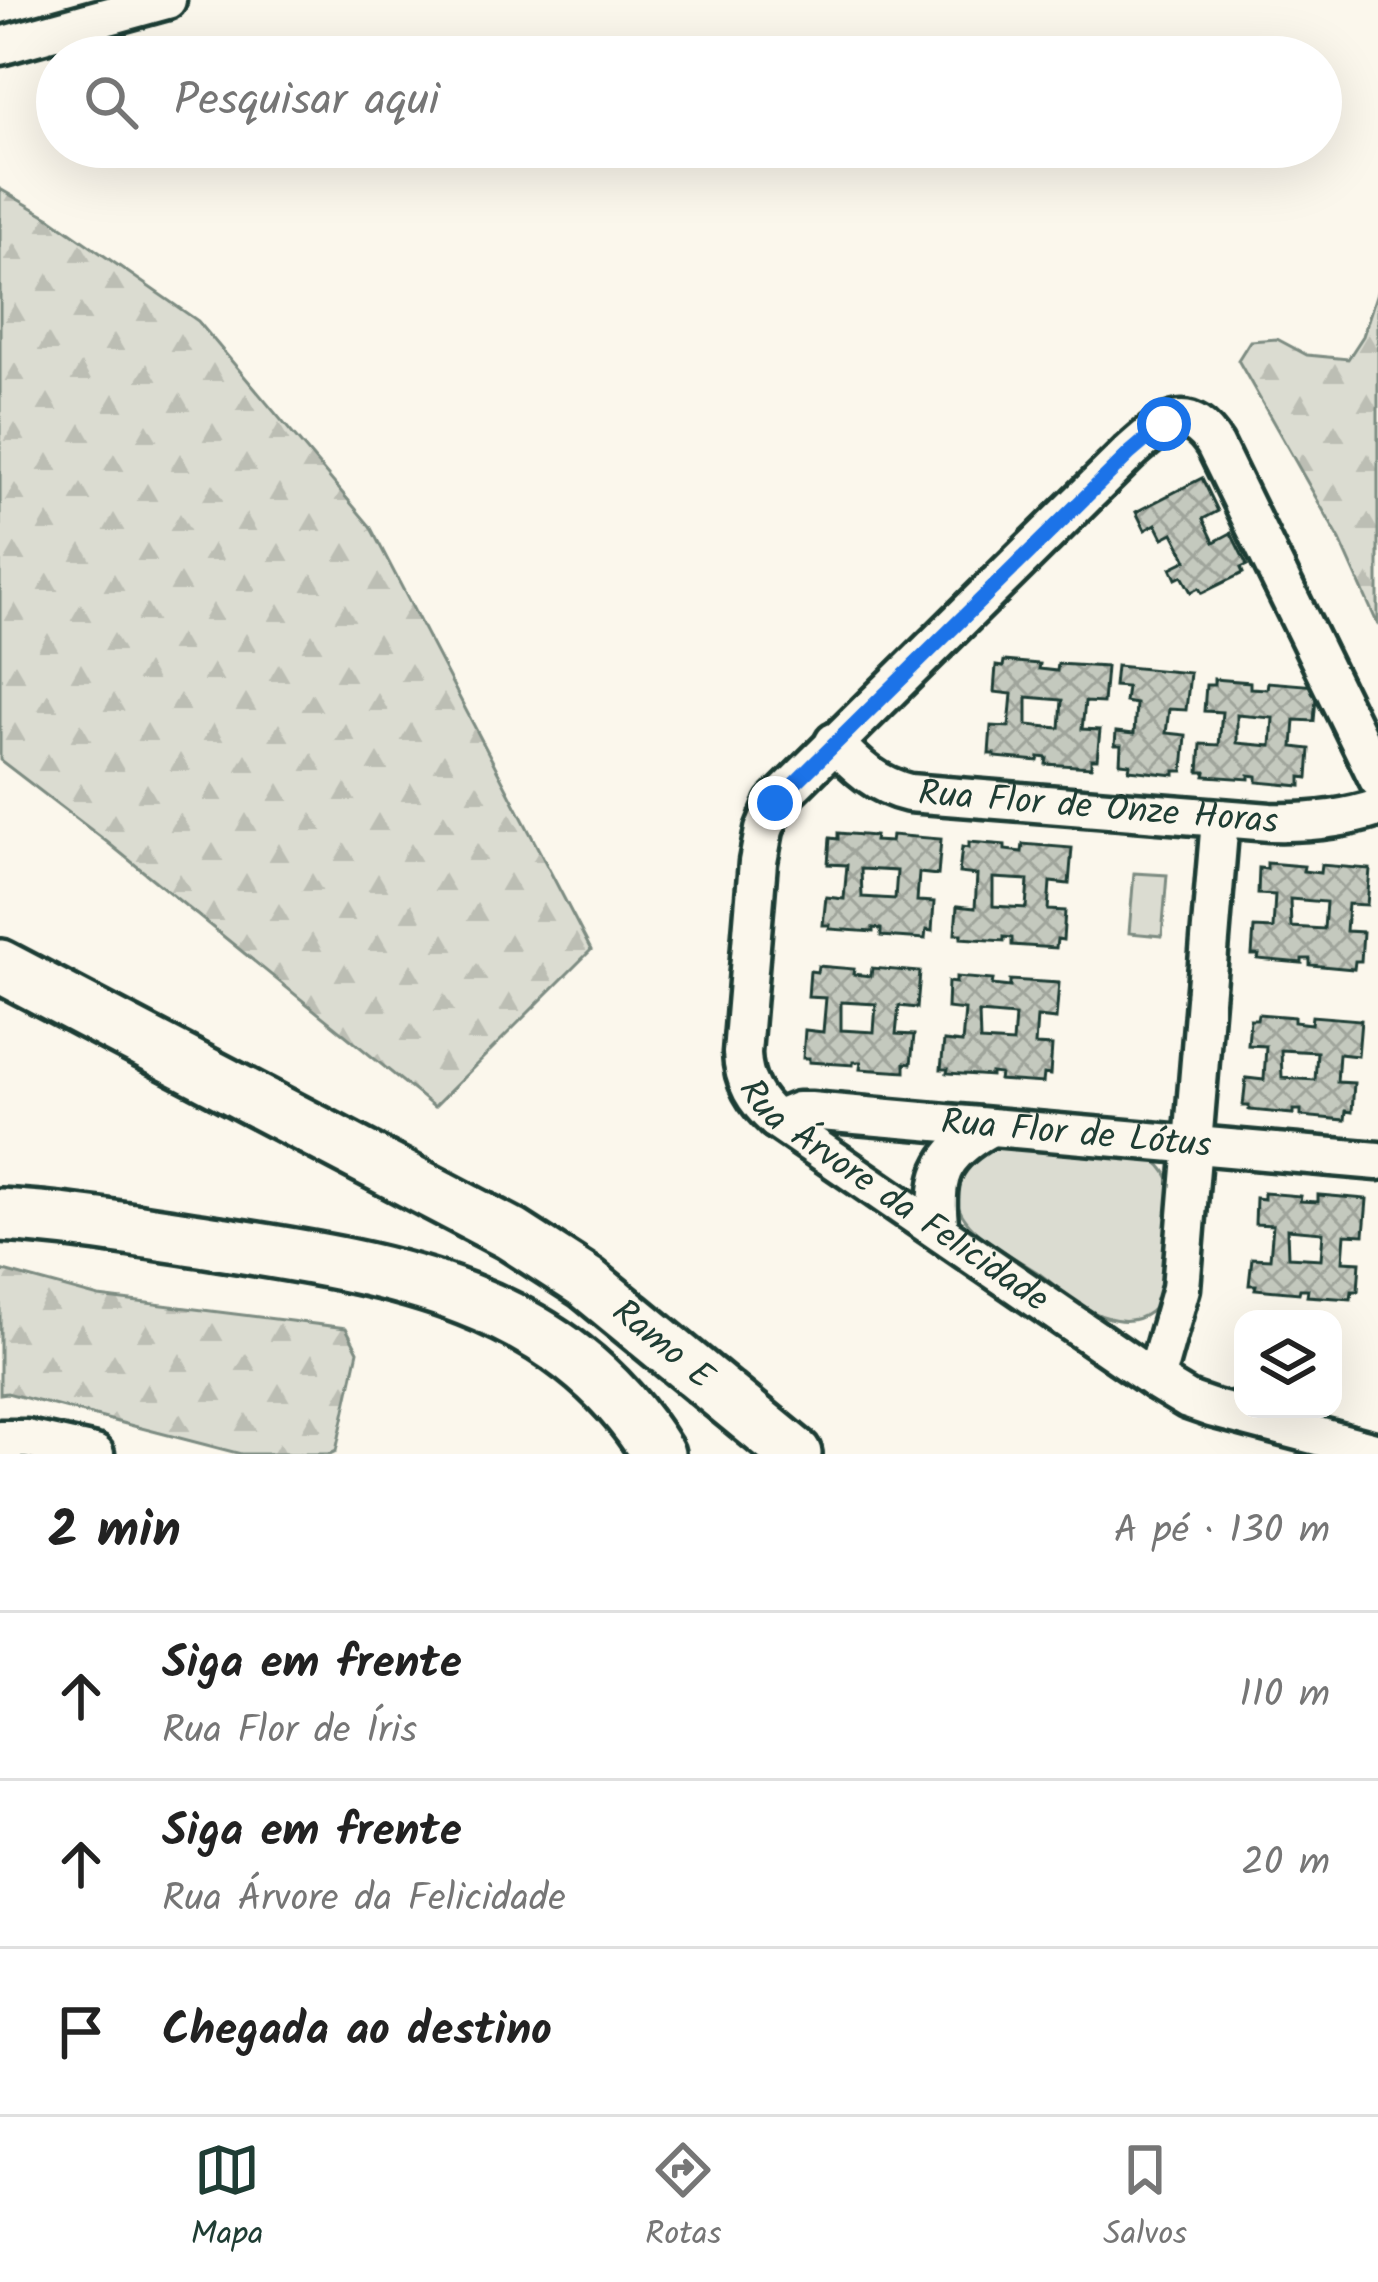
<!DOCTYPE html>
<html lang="pt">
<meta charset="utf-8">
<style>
body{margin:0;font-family:Kalam,sans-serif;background:#f2f2f2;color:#222}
.controls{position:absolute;right:36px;bottom:36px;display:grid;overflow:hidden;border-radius:24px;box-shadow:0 12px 48px #0002}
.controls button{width:108px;height:108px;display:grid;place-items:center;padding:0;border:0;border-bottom:3px solid #e0e0e0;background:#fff;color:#222;font:60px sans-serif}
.stop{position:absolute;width:36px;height:36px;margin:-27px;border:9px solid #1a73e8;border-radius:50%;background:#fff}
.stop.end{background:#1a73e8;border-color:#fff;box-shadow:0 3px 12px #0008}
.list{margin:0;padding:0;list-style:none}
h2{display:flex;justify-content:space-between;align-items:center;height:156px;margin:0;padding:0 48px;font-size:51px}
h2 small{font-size:39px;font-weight:400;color:#767676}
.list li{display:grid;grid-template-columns:78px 1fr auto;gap:36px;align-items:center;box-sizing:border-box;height:168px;padding:0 48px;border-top:3px solid #e0e0e0}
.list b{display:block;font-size:45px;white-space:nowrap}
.list p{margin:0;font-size:39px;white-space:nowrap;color:#767676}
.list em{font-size:39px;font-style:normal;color:#767676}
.icon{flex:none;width:66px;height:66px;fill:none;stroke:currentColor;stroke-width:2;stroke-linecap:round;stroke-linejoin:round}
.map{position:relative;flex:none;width:1378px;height:1454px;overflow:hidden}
.search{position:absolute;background:#fff;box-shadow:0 12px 48px #0002;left:36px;right:36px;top:36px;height:132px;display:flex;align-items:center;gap:30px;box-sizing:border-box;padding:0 42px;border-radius:66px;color:#767676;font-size:45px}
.sheet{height:660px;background:#fff}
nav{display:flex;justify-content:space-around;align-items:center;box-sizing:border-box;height:168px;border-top:3px solid #e0e0e0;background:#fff;font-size:33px;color:#767676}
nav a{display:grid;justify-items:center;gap:6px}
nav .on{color:#1f3d34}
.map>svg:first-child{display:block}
</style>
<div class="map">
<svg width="1378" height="1454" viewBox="0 0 1378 1454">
<defs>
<pattern id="forest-firs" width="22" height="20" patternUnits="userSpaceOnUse" patternTransform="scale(3)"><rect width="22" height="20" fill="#dbdcd1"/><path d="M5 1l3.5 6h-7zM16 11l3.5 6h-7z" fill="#bcbeb4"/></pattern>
<pattern id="building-cross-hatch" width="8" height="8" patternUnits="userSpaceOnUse" patternTransform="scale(3)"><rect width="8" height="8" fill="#c4c9be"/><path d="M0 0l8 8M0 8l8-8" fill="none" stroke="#9fa49b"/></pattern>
</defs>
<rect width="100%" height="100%" fill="#fbf7ec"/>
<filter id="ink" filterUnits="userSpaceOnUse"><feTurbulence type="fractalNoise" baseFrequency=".00833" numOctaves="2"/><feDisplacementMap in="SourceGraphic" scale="24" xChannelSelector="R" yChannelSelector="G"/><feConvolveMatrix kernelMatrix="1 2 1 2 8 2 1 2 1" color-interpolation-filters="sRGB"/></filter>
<g filter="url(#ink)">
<!-- forest -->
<g fill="url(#forest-firs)" stroke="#7d8c82" stroke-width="3">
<path d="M0,189L50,218L198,321L370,526L591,950L434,1107L107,842L0,760Z"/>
<path d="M1378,289V625L1340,540L1238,360L1250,341L1277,339L1307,355L1348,359L1363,336Z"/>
<path d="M0,1270L99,1297L346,1328L358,1351L336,1451L330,1454H241L7,1393L0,1394Z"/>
</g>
<!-- garden -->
<g fill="#dbdcd1" stroke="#7d8c82" stroke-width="3">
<path d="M1134,873L1167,875L1162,936L1129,933Z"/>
<path d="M1001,1143L1153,1159C1183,1182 1171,1210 1169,1243C1168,1266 1170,1297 1150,1312C1137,1322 1121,1322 1106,1317C1082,1310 1058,1287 1037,1272C1006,1251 948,1227 956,1183C960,1158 980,1150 1001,1143Z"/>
</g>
<!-- building -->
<g fill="url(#building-cross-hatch)" stroke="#1f3d34" stroke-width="3" fill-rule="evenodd">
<path d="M1202,478L1218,511L1203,519L1214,542L1231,533L1247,565L1241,568L1243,573L1202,593L1199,588L1191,592L1182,576L1176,579L1171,568L1187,560L1173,533L1163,538L1156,524L1145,530L1136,512Z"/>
<path d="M1004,661L1040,664L1039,669L1057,671L1058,664L1106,667L1103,703L1085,702L1082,729L1100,730L1097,759H1091V767L1046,764L1047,758L1039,757L1038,761L995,757V754H989L991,726L1009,727L1012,694L994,692L996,666L1003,667ZM1027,697L1062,700L1060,728L1027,725Z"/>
<path d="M1116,666L1190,673L1186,710L1169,709L1166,733L1186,735L1183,771H1175V775L1129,770L1130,764L1120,763L1121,745H1115L1116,732L1134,734L1136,704L1125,702L1127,687L1114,686Z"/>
<path d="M1214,679L1250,682V688L1267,689L1268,682L1317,686L1314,721L1295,720L1293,747L1310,749L1308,778L1301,777V786L1257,782V776L1249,775V779L1205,776L1206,772H1199L1201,744L1219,745L1222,712L1204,711L1206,685H1214ZM1237,715L1273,718L1271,746L1237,743Z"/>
<path d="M838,833L875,836L874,841L891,842L892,835L941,839L938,875L919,873L917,901L934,902L932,931L926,930L925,939L881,936V929L873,928V932L829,929L830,925H823L826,897L844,899L847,865L828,864L830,838L838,839ZM861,869L897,871L895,899L862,897Z"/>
<path d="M969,842L1005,845V850L1022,852L1023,844L1072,848L1069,884L1050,882L1048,910L1065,911L1063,940L1057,939L1056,948L1012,945V938L1004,937V941L961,938V934H955L957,906L975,908L977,875L959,873L962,847L969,848ZM993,878L1028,880L1026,908L993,906Z"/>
<path d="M1267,863L1304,866L1303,871L1320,873L1321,865L1370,869L1367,905L1348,904L1346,931L1363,932L1361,961H1355L1354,969L1310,965V959H1302V963L1258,959L1259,955H1252L1254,928L1273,929L1275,895L1258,894L1259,868L1267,869ZM1290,899L1326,902L1324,929L1291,927Z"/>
<path d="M818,966L854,969L853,974L871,976L872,968L920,972L917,1008L899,1006L896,1034L914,1035L911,1064L905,1063V1072L860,1069L861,1062H853V1065L809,1062V1058H803L805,1030L823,1032L826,998L808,997L810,971L817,972ZM841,1002L876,1004L874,1032L841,1030Z"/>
<path d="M956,977L993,980L992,985L1010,987V980L1059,983L1056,1019L1037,1017L1035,1045L1052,1046L1050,1075L1044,1074L1043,1083L999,1080L1000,1074L991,1073V1076L947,1073L948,1069H941L944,1041L962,1043L965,1010L947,1008L948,982L956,983ZM979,1013L1015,1016L1013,1043L980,1041Z"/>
<path d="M1258,1014L1294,1017V1022L1311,1024L1312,1016L1361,1020L1358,1056L1339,1054L1337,1082L1354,1083L1352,1112L1346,1111L1345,1120L1301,1116V1110H1293V1114L1249,1110V1106H1243L1246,1078L1264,1080L1266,1046L1248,1045L1250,1019H1257ZM1281,1050L1317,1052L1315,1080L1282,1078Z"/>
<path d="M1264,1193L1301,1196L1300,1201L1318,1202V1195L1367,1199L1364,1235L1345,1234L1343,1261L1360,1262L1358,1291H1352L1351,1299L1307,1296L1308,1289H1300L1299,1293L1255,1289L1256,1285H1249L1252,1258L1270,1259L1273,1225L1255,1224L1256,1198L1264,1199ZM1287,1229L1323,1232L1321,1259L1288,1257Z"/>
</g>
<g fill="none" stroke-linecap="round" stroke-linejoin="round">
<defs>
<g id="minor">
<path d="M0,46L167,0"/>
<path id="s1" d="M834,742C857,767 876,785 909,793L1270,822C1308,823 1342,820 1378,808"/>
<path id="s2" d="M1378,779L1215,445C1186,399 1159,426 1129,453L775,803L764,830L758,862L742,1053C743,1082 755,1101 776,1120L1155,1380L1188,1400L1211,1408L1378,1452"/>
<path id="s3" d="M776,1120L798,1111H810L1378,1161"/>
<path d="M940,1232C933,1179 939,1156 987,1129"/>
<path d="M1155,1380L1181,1288L1220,820"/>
<path d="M0,1439H27L95,1454"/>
</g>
<g id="highway">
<path id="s4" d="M0,966L511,1234L587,1283L795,1454"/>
<path d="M0,1215C73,1219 146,1232 219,1243C387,1269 561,1295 658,1454"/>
</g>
</defs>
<!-- minor casing -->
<use href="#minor" stroke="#1f3d34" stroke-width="45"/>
<!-- highway casing -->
<use href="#highway" stroke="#1f3d34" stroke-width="60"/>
<!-- minor -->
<use href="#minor" stroke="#fbf7ec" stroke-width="36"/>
<!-- highway -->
<use href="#highway" stroke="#fbf7ec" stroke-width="51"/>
</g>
</g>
<g fill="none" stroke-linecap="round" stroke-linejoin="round" filter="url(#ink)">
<!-- route -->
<path stroke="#1a73e8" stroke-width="15" d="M775,803L1130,453L1164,424"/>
</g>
<g text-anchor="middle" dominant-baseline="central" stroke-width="9" stroke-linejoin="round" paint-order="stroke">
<!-- street labels -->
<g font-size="36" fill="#1f3d34" stroke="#fbf7ec">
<text stroke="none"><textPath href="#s1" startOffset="282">Rua Flor de Onze Horas</textPath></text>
<text stroke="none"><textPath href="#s3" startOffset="303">Rua Flor de Lótus</textPath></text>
<text stroke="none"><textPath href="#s2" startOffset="1446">Rua Árvore da Felicidade</textPath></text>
<text stroke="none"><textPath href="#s4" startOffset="765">Ramo E</textPath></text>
</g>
</g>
</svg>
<div class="controls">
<button><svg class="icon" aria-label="layers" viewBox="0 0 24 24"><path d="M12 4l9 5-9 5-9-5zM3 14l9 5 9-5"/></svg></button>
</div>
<div class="stop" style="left:1164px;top:424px"></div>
<div class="stop end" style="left:775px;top:803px"></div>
<div class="search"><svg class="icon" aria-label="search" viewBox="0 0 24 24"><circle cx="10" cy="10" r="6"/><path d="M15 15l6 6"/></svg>Pesquisar aqui</div>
</div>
<section class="sheet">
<h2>2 min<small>A pé · 130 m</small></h2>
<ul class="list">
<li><svg class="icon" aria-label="ahead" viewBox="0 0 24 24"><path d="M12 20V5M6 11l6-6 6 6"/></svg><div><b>Siga em frente</b><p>Rua Flor de Íris</p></div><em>110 m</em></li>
<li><svg class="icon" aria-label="ahead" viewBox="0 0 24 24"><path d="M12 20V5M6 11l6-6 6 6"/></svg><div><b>Siga em frente</b><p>Rua Árvore da Felicidade</p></div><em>20 m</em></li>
<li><svg class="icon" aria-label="arrive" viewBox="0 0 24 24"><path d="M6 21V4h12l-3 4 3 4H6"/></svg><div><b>Chegada ao destino</b></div></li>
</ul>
</section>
<nav>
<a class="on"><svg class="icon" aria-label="map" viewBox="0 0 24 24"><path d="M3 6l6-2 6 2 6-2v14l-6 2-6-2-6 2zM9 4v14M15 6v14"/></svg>Mapa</a>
<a><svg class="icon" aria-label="directions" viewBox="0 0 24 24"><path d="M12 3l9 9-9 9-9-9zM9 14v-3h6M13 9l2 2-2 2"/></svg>Rotas</a>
<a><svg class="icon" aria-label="saved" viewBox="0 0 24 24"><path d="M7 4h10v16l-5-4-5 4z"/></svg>Salvos</a>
</nav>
